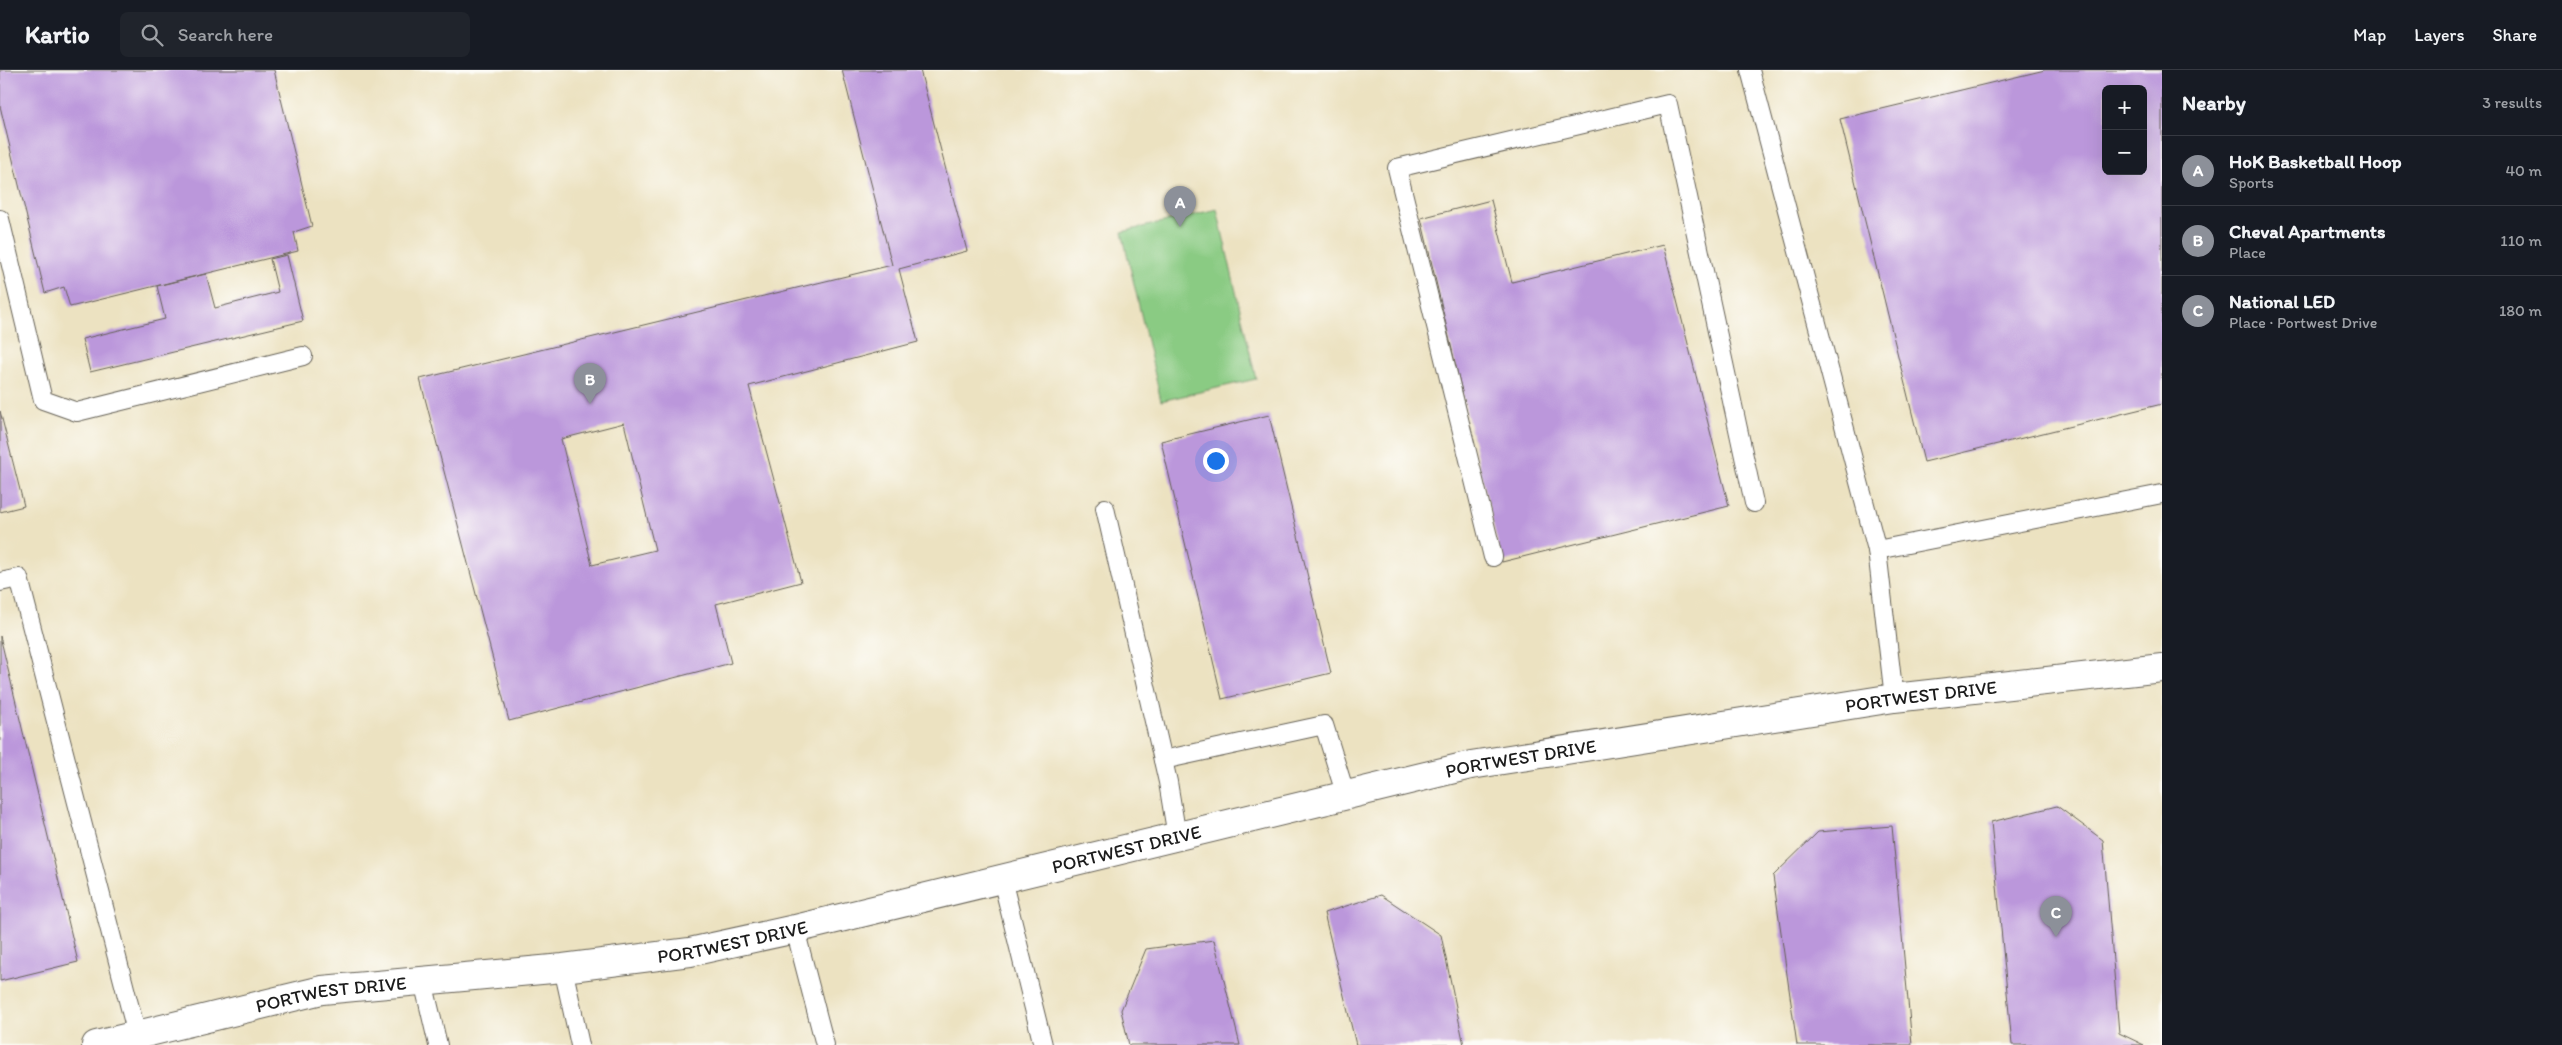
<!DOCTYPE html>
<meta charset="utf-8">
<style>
body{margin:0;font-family:Itim,sans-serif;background:#20242c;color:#f1f3f6}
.controls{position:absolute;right:15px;top:15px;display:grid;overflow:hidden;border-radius:8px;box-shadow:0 5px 20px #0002}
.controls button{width:45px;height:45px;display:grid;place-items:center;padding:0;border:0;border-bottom:1px solid #363941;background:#171b24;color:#f1f3f6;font:25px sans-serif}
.you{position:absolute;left:1215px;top:390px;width:18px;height:18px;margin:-12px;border:4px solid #fff;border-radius:50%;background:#1a73e8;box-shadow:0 0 0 8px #1a73e833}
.badge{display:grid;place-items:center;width:32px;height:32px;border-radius:50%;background:#8c9099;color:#fff;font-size:16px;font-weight:700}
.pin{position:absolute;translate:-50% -41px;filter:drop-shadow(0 1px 2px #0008)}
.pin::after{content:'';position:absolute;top:26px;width:18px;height:15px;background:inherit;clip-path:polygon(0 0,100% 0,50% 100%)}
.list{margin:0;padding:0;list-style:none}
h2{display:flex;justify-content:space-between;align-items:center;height:65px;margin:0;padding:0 20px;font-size:21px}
h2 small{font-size:16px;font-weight:400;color:#9ea1a6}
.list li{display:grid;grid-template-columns:32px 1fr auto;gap:15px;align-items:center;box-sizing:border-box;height:70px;padding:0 20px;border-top:1px solid #363941}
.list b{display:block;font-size:19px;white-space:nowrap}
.list p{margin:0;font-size:16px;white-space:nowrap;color:#9ea1a6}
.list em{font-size:16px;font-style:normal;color:#9ea1a6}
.icon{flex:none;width:28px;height:28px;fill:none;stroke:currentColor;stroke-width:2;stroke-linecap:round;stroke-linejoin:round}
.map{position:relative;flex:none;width:2162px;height:975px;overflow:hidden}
header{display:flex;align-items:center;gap:30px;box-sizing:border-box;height:70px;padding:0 25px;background:#171b24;border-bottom:1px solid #363941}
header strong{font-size:24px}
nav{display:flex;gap:28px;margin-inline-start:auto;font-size:18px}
.search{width:350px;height:45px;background:#20242c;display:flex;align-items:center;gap:12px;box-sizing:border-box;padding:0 18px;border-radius:8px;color:#9ea1a6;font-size:19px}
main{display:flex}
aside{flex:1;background:#171b24}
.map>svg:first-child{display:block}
</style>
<header>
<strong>Kartio</strong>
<div class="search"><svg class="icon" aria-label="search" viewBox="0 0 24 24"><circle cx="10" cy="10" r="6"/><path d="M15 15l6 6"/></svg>Search here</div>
<nav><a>Map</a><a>Layers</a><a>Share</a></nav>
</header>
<main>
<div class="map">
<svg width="2162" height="975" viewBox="0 0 2162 975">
<rect width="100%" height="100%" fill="#fdfcf7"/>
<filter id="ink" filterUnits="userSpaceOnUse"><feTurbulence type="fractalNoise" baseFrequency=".02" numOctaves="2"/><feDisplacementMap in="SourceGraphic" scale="10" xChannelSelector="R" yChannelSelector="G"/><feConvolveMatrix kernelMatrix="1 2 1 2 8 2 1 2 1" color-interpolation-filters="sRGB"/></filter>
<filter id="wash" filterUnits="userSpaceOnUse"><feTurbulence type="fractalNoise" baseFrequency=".0096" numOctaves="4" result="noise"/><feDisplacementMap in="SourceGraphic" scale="20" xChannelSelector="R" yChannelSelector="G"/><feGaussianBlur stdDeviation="1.12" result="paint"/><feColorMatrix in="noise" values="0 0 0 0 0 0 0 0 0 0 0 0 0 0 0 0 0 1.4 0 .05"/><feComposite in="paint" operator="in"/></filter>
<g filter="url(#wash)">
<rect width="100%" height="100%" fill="#ece2c1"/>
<!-- green -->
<path fill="#8acb83" stroke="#537450" d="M1217,139L1256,309L1161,331L1122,162Z"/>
<g id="blocks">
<!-- building -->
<g fill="#bb97db" fill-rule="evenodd">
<path d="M0,0H274L312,156L294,162L298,181L70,237L64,217L45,223L0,36Z"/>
<path d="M842,0H920L967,181L899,199L918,272L749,316L801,512L716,534L731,593L509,651L420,309L892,195ZM624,353L655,480L592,495L561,369Z"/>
<path d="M2045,0H2162V334L1924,392L1840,49ZM2106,19H2143V101H2106Z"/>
<path d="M1491,130L1512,212L1663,175L1729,436L1502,492L1421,148Z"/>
<path d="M287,185L303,251L90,302L82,269L165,249L157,216L206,204L215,238L278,222L270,189Z"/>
<path d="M0,341L24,436L0,442Z"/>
<path d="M1269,345L1331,603L1222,629L1161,371Z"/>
<path d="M0,566L78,892L0,911Z"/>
<path d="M2057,736L2103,770L2119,963L2144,975H2012L1991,752Z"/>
<path d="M1892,756L1912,975H1797L1773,806L1818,762Z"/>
<path d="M1381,825L1441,865L1464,975H1356L1324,843Z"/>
<path d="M1214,870L1240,975H1129L1121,940L1146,879Z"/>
</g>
</g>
</g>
<g filter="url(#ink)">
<use href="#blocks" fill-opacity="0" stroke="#656156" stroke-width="1"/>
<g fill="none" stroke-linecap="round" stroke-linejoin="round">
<defs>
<g id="service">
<path d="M1750,0L1877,480L1894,628"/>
<path d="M0,149L43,330L77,342L303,286"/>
<path d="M1105,438L1168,712L1177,767"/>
<path d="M1877,480L2162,424"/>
<path d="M1493,487L1397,98L1668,34L1754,433"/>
<path d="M0,512L19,508L137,965"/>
<path d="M1163,690L1324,655L1346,726"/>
<path d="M1002,809L1043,975"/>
<path d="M795,859L825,975"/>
<path d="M563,898L580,975"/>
<path d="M423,911L438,975"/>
</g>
<g id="minor">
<path id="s1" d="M96,975L322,920L563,898L690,882L795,859L1471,695L1894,628L2162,598"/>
</g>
</defs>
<!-- service casing -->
<use href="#service" stroke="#656156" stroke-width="20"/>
<!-- minor casing -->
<use href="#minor" stroke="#656156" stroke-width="30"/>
<!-- service -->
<use href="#service" stroke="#fff" stroke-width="18"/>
<!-- minor -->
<use href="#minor" stroke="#fff" stroke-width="28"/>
</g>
</g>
<g text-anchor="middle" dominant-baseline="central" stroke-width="4" stroke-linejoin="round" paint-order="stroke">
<!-- street labels -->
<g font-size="19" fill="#1c1c1c" stroke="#fdfcf7">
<text stroke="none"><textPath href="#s1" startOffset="1861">PORTWEST DRIVE</textPath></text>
<text stroke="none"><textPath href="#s1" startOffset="1456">PORTWEST DRIVE</textPath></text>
<text stroke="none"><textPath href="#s1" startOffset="1051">PORTWEST DRIVE</textPath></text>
<text stroke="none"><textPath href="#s1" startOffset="646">PORTWEST DRIVE</textPath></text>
<text stroke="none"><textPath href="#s1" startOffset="241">PORTWEST DRIVE</textPath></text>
</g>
</g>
</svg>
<div class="controls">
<button>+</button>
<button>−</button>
</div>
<div class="you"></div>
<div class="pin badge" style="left:1180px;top:157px">A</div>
<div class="pin badge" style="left:590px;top:334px">B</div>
<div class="pin badge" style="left:2056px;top:867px">C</div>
</div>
<aside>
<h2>Nearby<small>3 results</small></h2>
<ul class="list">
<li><span class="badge">A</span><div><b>HoK Basketball Hoop</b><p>Sports</p></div><em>40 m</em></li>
<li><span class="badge">B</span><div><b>Cheval Apartments</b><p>Place</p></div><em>110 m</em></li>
<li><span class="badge">C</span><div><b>National LED</b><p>Place · Portwest Drive</p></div><em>180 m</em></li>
</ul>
</aside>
</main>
